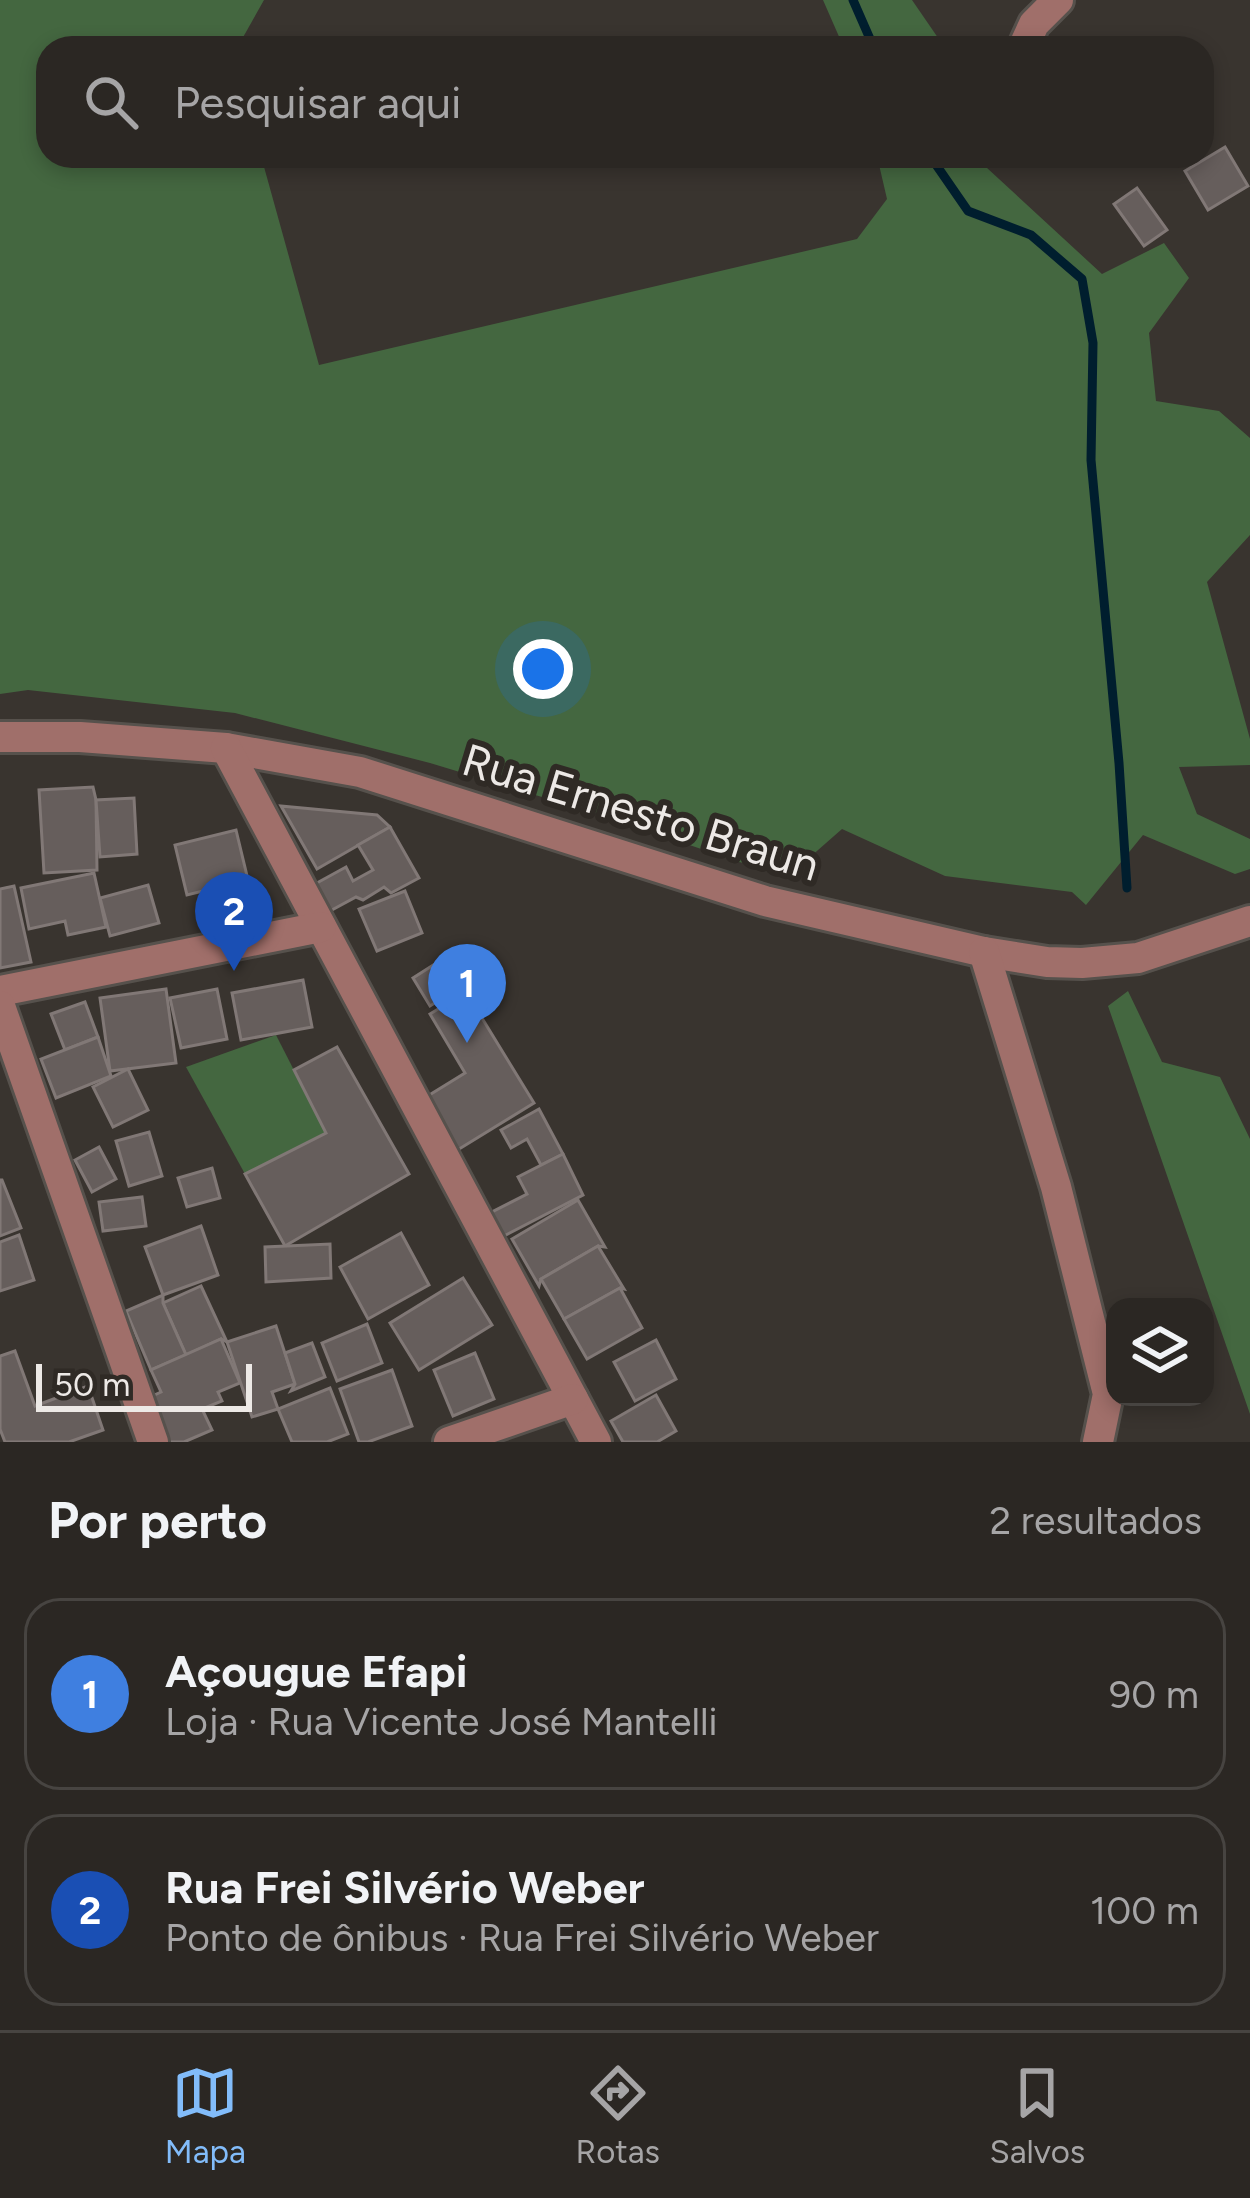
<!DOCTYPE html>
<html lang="pt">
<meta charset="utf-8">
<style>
body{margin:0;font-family:Figtree,sans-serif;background:#332f2b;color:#f1f3f6}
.controls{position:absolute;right:36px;bottom:36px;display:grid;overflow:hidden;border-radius:24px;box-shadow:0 6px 18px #0003}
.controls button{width:108px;height:108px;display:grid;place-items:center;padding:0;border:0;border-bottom:3px solid #474441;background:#2b2723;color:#f1f3f6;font:60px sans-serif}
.scale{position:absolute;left:36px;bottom:30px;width:216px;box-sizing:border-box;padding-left:12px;border:6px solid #ede9e6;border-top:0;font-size:33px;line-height:42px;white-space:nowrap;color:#ede9e6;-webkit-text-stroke:9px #2f2a25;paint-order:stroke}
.you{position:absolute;left:543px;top:669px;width:42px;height:42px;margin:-30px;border:9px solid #fff;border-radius:50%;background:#1a73e8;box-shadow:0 0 0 18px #1a73e833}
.badge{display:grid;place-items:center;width:78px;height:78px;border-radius:50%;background:#82bcfa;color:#fff;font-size:39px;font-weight:700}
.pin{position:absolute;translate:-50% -99px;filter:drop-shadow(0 3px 6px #0008)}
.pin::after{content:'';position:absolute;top:63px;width:42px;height:36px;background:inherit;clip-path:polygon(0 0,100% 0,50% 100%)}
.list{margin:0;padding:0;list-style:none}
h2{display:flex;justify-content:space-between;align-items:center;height:156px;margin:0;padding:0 48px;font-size:51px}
h2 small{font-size:39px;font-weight:400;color:#a6a5a6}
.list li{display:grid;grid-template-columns:78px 1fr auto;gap:36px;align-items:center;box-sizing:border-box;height:192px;margin:0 24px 24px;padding:0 24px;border:3px solid #474441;border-radius:36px}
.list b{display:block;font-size:45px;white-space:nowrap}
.list p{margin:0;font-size:39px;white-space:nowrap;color:#a6a5a6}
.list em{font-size:39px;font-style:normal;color:#a6a5a6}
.icon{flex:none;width:66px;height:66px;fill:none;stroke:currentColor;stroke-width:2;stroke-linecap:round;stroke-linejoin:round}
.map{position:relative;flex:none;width:1250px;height:1442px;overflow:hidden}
.search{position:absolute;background:#2b2723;box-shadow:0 6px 18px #0003;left:36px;right:36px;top:36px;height:132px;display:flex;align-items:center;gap:30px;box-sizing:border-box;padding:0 42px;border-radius:36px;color:#a6a5a6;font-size:45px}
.sheet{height:588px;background:#2b2723}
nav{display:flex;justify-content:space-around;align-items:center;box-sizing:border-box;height:168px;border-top:3px solid #474441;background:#2b2723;font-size:33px;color:#a6a5a6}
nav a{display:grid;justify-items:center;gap:6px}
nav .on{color:#82bcfa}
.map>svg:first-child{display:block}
</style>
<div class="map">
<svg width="1250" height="1442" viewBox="0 0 1250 1442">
<rect width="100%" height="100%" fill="#39342f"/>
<!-- green -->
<g fill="#446740">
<path d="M0,0H264L237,48H48V156H261L319,365L857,239L887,199L877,156H974L1102,274L1164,243L1189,278L1149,333L1156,401L1219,411L1250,438V535L1207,582L1250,739V765L1179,767L1197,814L1250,839V869L1235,874L1143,835L1086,905L1072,892L945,876L842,829L793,872L739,862L608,817L430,763L235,713L28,690L0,694Z"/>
<path d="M823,0H912L945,48H844Z"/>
<path d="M1128,991L1162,1062L1220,1077L1250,1139V1414L1108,1006Z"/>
<path d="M276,1035L326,1133L245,1174L186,1067Z"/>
</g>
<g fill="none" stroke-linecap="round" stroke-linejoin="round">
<!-- stream -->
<g stroke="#001e2e" stroke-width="9">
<path d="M853,0L874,48"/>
<path d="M930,156L968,211L1031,235L1082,279L1093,343L1091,460L1119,763L1127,888"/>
</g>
</g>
<!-- building -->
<g fill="#665e5c" stroke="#817876" stroke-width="3">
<path d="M1225,147L1248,186L1208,210L1185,171Z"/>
<path d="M1137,188L1167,230L1144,246L1114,204Z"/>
<path d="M93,787L96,800L97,870L44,873L39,790Z"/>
<path d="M134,798L137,854L100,857L96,800Z"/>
<path d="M281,806L377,815L390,827L317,869Z"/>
<path d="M390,827L419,878L391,893L384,887L363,900L356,897L330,911L315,884L346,867L353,881L373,870L358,845Z"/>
<path d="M236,830L248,880L187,895L175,845Z"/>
<path d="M94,873L106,927L68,935L65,921L29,929L21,888Z"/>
<path d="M148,885L159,923L110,936L100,898Z"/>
<path d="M14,886L31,962L0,968V889Z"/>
<path d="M405,891L422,933L377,951L359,909Z"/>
<path d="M452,953L470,981L430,1006L413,978Z"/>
<path d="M303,980L312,1027L241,1040L232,993Z"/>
<path d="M166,989L176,1063L110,1071L100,998Z"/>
<path d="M217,989L227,1039L181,1048L170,998Z"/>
<path d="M466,992L534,1103L451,1154L418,1102L465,1073L430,1014Z"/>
<path d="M85,1002L98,1037L65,1050L51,1014Z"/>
<path d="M98,1037L111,1076L56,1098L41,1059Z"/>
<path d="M337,1047L409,1174L285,1246L245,1174L326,1133L294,1070Z"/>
<path d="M128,1069L148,1110L113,1127L93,1087Z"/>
<path d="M539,1109L563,1154L541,1165L527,1139L511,1148L501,1130Z"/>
<path d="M149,1132L162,1176L129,1186L116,1141Z"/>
<path d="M99,1147L116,1179L92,1192L75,1160Z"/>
<path d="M563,1154L583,1195L502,1237L490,1213L527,1194L518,1177Z"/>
<path d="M212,1168L220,1198L187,1207L178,1178Z"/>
<path d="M0,1180H2L21,1228L0,1236Z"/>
<path d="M142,1197L146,1226L103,1231L99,1202Z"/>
<path d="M578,1200L605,1247L598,1246L541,1279L539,1286L512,1239Z"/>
<path d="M201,1226L218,1275L163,1295L145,1247Z"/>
<path d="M401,1233L429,1285L368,1319L340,1267Z"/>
<path d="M19,1235L34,1280L0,1291V1242Z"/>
<path d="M330,1244L331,1278L266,1282L265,1247Z"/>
<path d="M598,1246L624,1289L620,1288L564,1319L541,1279Z"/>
<path d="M463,1278L492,1325L419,1370L390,1323Z"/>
<path d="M201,1286L227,1342L221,1339L186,1355L163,1303Z"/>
<path d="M620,1288L642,1328L587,1359L564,1319Z"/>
<path d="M163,1295V1303L186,1355L151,1370L126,1311Z"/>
<path d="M367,1324L382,1363L337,1381L322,1343Z"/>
<path d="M276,1326L295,1384L272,1392L278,1409L252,1417L227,1342Z"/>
<path d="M221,1339L240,1383L218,1392L222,1401L202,1409L212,1430L184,1442H159L141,1401L161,1392L151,1370Z"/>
<path d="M656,1340L676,1379L635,1401L614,1362Z"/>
<path d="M312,1343L325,1377L291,1391L295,1384L285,1353Z"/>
<path d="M15,1351L35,1406L88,1386L103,1430L69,1442H5L0,1429V1356Z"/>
<path d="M475,1353L494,1399L453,1416L434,1370Z"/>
<path d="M392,1370L412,1426L368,1442H359L340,1389Z"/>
<path d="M330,1388L348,1434L327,1442H292L278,1409Z"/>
<path d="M656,1395L676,1431L657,1442H623L611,1421Z"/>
</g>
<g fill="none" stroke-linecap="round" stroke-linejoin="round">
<defs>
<g id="minor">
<path d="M1023,48L1034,24L1058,0"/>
<path d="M0,737H80L226,748L360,772L765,901L984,952L1047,962L1082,963L1138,958L1250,921"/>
<path d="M226,748L596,1442"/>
<path d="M984,952L1056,1187L1108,1394L1098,1442"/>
<path d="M0,991L321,927"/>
<path d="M0,1006L153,1442"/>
<path d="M449,1442L573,1399"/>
</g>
</defs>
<!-- minor casing -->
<use href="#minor" stroke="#56514c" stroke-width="36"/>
<!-- minor -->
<use href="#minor" stroke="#a06f6a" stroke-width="30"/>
</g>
<g text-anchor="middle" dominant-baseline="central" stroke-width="12" stroke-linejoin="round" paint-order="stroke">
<!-- street labels -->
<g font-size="45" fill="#ede9e6" stroke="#2f2a25">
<text transform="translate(641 812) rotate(17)">Rua Ernesto Braun</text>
</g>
</g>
</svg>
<div class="controls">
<button><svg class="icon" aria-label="layers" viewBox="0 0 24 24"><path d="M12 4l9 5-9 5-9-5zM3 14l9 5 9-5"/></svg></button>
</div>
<div class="scale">50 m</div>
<div class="you"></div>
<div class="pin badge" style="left:467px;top:1043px;background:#3f7fe0">1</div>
<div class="pin badge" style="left:234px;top:971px;background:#1a4fb4">2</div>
<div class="search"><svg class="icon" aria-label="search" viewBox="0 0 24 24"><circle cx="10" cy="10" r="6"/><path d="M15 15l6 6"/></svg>Pesquisar aqui</div>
</div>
<section class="sheet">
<h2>Por perto<small>2 resultados</small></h2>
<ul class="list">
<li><span class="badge" style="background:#3f7fe0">1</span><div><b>Açougue Efapi</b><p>Loja · Rua Vicente José Mantelli</p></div><em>90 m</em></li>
<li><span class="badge" style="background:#1a4fb4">2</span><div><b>Rua Frei Silvério Weber</b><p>Ponto de ônibus · Rua Frei Silvério Weber</p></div><em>100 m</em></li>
</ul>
</section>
<nav>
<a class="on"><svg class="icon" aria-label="map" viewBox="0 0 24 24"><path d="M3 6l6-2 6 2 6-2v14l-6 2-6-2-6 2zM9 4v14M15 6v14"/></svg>Mapa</a>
<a><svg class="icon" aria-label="directions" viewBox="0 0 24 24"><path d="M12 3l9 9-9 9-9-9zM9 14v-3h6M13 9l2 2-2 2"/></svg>Rotas</a>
<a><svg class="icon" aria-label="saved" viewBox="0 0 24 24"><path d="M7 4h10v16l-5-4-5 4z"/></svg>Salvos</a>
</nav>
